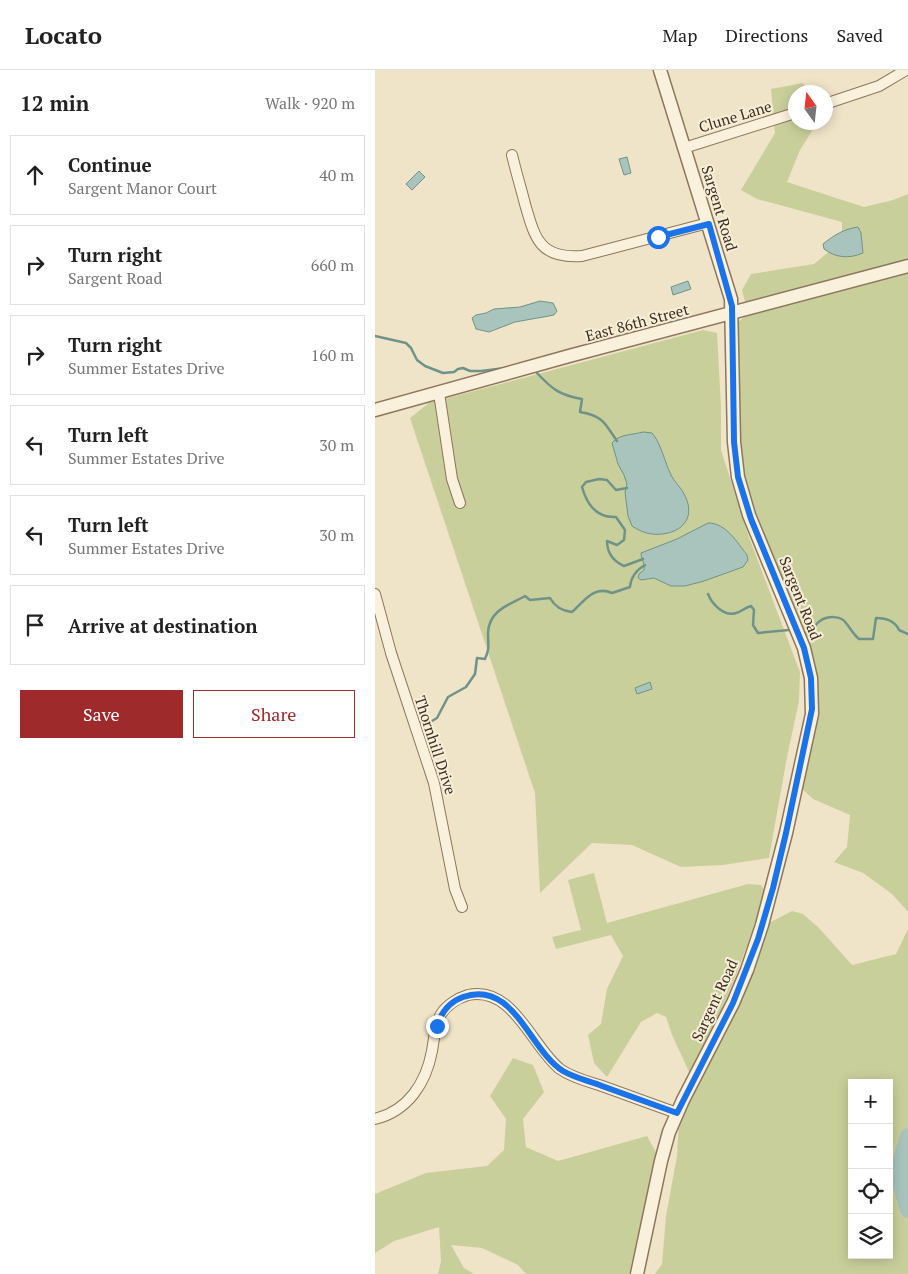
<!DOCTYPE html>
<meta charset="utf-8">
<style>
body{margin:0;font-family:"PT Serif",serif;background:#f2f2f2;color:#222}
.controls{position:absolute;right:15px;bottom:15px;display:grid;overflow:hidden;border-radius:0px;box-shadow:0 2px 12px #0003}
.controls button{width:45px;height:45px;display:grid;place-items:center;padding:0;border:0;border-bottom:1px solid #e0e0e0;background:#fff;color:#222;font:25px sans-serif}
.compass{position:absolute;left:413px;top:15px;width:45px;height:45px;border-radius:50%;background:#fff;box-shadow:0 2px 12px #0003;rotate:345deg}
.stop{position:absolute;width:15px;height:15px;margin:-11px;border:4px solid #1a73e8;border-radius:50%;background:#fff}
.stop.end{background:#1a73e8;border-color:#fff;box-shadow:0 1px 5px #0008}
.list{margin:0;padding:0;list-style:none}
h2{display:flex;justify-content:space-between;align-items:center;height:65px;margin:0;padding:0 20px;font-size:21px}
h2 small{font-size:16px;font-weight:400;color:#767676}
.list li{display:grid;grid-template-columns:32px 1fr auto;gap:15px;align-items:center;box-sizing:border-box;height:80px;margin:0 10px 10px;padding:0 10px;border:1px solid #e0e0e0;border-radius:0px}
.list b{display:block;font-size:19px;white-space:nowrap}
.list p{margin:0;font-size:16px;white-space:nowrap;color:#767676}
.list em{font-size:16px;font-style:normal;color:#767676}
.actions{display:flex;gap:10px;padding:15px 20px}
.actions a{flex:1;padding:11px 0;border:1px solid #9e2a2b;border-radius:0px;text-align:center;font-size:18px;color:#9e2a2b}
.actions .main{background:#9e2a2b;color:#fff}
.icon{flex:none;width:28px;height:28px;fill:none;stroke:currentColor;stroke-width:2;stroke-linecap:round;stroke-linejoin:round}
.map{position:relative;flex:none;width:533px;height:1204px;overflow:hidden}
header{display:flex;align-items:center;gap:30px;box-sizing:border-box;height:70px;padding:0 25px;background:#fff;border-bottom:1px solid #e0e0e0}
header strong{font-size:24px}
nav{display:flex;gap:28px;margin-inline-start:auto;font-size:18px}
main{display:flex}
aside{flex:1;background:#fff}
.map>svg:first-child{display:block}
</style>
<header>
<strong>Locato</strong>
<nav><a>Map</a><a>Directions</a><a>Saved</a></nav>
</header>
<main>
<aside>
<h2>12 min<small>Walk · 920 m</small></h2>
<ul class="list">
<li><svg class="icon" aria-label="ahead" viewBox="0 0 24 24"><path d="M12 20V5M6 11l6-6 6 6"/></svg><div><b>Continue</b><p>Sargent Manor Court</p></div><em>40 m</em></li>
<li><svg class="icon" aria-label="right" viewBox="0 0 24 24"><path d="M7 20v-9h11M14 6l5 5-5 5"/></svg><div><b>Turn right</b><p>Sargent Road</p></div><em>660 m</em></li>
<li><svg class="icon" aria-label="right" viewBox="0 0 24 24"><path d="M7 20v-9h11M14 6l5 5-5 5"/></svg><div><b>Turn right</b><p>Summer Estates Drive</p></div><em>160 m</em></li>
<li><svg class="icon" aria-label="left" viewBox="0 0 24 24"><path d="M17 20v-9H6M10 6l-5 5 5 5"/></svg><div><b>Turn left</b><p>Summer Estates Drive</p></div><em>30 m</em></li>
<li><svg class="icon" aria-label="left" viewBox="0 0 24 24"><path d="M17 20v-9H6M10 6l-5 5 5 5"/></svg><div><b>Turn left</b><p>Summer Estates Drive</p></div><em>30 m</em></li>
<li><svg class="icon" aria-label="arrive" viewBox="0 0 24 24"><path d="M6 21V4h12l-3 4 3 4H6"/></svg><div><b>Arrive at destination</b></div></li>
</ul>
<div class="actions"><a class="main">Save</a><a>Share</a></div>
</aside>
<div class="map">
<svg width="533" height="1204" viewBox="0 0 533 1204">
<rect width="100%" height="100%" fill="#f0e4c8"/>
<!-- green -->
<g fill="#c9cf9b" fill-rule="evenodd">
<path d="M428,13L433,22H420V52L442,53L425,80L412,112L489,137L518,130L533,124V190L370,232L367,220L376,204L439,194L467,171V152L382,129L366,120L400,63L396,19Z"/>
<path d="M533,201V842L517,824L488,803L459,792L472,777L475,745L438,729L426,718L441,641V597L433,569L383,453L364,389L362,253L371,245Z"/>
<path d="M328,260L342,263L346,337V380L374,467L425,602L424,631L412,687L394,788L348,795L306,797L257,775L217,773L165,823L160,723L35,348L54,333Z"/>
<path d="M219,803L232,853L373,814L386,815L390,822C371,884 346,947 315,1004L297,965L291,947L282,943L266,952L232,1007L219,993L213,965L226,954L232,919L248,886L236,865L181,879L177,867L206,860L193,810Z"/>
<path d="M417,841L428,844L444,858L477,895L521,884L533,859V1204H280L287,1194L291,1146L302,1086L304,1050L312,1031L376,906L392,854ZM477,1013H514V1185H477Z"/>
<path d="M138,988L158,995L169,1022L148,1049L151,1077L183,1091L272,1066L282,1084L254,1204H151L143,1195L107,1178L76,1175L89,1198L99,1204H63L66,1191L64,1157L19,1171L0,1183V1124L51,1103L112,1096L129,1080L131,1049L115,1026Z"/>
</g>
<!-- water -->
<g fill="#a9c4bc" stroke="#6f938a">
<path d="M252,87L256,103L249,105L244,89Z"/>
<path d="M44,101L50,107L37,120L31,114Z"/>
<path d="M483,157L486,163L488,183C474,189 461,188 449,179L448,174C459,165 469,159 483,157Z"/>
<path d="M313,211L316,219L298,225L296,217Z"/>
<path d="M165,231L178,233L182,241L179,245L174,246L140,252L114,262L101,259L97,248L101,245L111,243L119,239L145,237Z"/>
<path d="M268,362L277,363C287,375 289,391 296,405C299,412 306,417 309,424C319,442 313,458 293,463C279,466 269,464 257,456L253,446L250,422L252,414L249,405L243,394L237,373C244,364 257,365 268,362Z"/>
<path d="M333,453C351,453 362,472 372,485L373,490L368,497L329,511L310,516H296L279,508L266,510L263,508L264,504L269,500C270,493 266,489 266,483L302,469Z"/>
<path d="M275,612L277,619L262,624L260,618Z"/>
</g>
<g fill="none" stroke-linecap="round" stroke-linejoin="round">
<!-- stream -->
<g stroke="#6f938a" stroke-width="2.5">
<path d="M0,266L31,273L36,278L42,290L50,296L68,303L79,302L83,299L88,298L95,301H106L130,298"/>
<path d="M161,302C177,319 184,325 207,329L205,342C229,346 230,354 242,371"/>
<path d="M252,418L241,420L232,410L224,409L211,412L207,417C212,435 222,448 241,447L250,460L249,470L242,475L232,471C232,483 238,491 249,496L268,489"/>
<path d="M333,524C337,534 349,547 361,543C366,542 369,538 376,536L379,540L378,555L383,563L414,560"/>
<path d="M429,563H434C438,560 441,553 445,551C452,546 466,545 471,553C476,559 478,564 484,569H498L501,548C510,548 520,551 524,560L533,564"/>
<path d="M45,652L52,654L62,648L73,627L91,617L100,604L102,588L110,589C115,578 113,575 113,563C114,540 134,535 150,526L155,530L175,528C180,537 187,541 197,542C209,531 219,515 237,523L255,517C256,507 261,500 270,495"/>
</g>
<!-- river -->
<path stroke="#a9c4bc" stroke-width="16" d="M533,1066L526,1089V1116L533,1140"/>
<defs>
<g id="minor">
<path d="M450,34L504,16L531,0"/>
<path d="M309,78L420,43"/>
<path d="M137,85C141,102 146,118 150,134C160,169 165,189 207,186L333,153"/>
<path d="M64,323L77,409L85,433"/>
<path d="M0,524L16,583L59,713L80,819L87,837"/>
<path d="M0,1049C33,1041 51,1013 57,981C59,969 60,955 66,944C72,935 83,928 93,925C138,915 157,977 185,999C196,1007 211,1011 224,1015C250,1024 276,1034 302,1043"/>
</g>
<g id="tertiary">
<path d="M0,340L194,286L533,196"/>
<path d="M262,1204L286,1091L294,1062L308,1030L358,933L372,900L387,855L411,763L437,644L436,608L429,578L374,445L363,407L359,372L356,229L285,0"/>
</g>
</defs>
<!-- minor casing -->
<use href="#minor" stroke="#8d765c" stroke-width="12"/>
<!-- tertiary casing -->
<use href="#tertiary" stroke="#8d765c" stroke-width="15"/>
<!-- minor -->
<use href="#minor" stroke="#faf1dc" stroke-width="10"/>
<!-- tertiary -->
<use href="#tertiary" stroke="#faf1dc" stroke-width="12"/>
</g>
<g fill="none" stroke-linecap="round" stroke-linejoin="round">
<!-- route -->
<path stroke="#1a73e8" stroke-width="6" d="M62,956C66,943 74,932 88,927C139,909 154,980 188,1001C200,1008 214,1011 227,1016C252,1025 277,1034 302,1043L358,933L383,869L398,818L411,763L437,639L436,608L429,578L376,449L363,407L359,372L357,236L334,154L283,167"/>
</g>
<g text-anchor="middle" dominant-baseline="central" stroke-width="4" stroke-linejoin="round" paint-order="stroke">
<!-- street labels -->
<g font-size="15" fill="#3d2e20" stroke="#f7eed8">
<text transform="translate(360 46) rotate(-17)">Clune Lane</text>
<text transform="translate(345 138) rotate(73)">Sargent Road</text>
<text transform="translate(262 252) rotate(-15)">East 86th Street</text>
<text transform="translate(426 528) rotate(68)">Sargent Road</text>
<text transform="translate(61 675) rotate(72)">Thornhill Drive</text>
<text transform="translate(339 930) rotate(-65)">Sargent Road</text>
</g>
</g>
</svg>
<div class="controls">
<button>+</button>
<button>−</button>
<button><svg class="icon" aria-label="locate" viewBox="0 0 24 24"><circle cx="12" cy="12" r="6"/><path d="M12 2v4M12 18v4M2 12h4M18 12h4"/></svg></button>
<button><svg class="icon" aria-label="layers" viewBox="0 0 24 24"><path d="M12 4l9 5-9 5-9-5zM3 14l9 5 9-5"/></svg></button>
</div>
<svg class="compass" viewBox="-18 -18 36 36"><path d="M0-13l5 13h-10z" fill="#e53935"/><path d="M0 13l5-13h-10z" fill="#767676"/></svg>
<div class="stop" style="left:283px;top:167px"></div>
<div class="stop end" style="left:62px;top:956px"></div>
</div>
</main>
